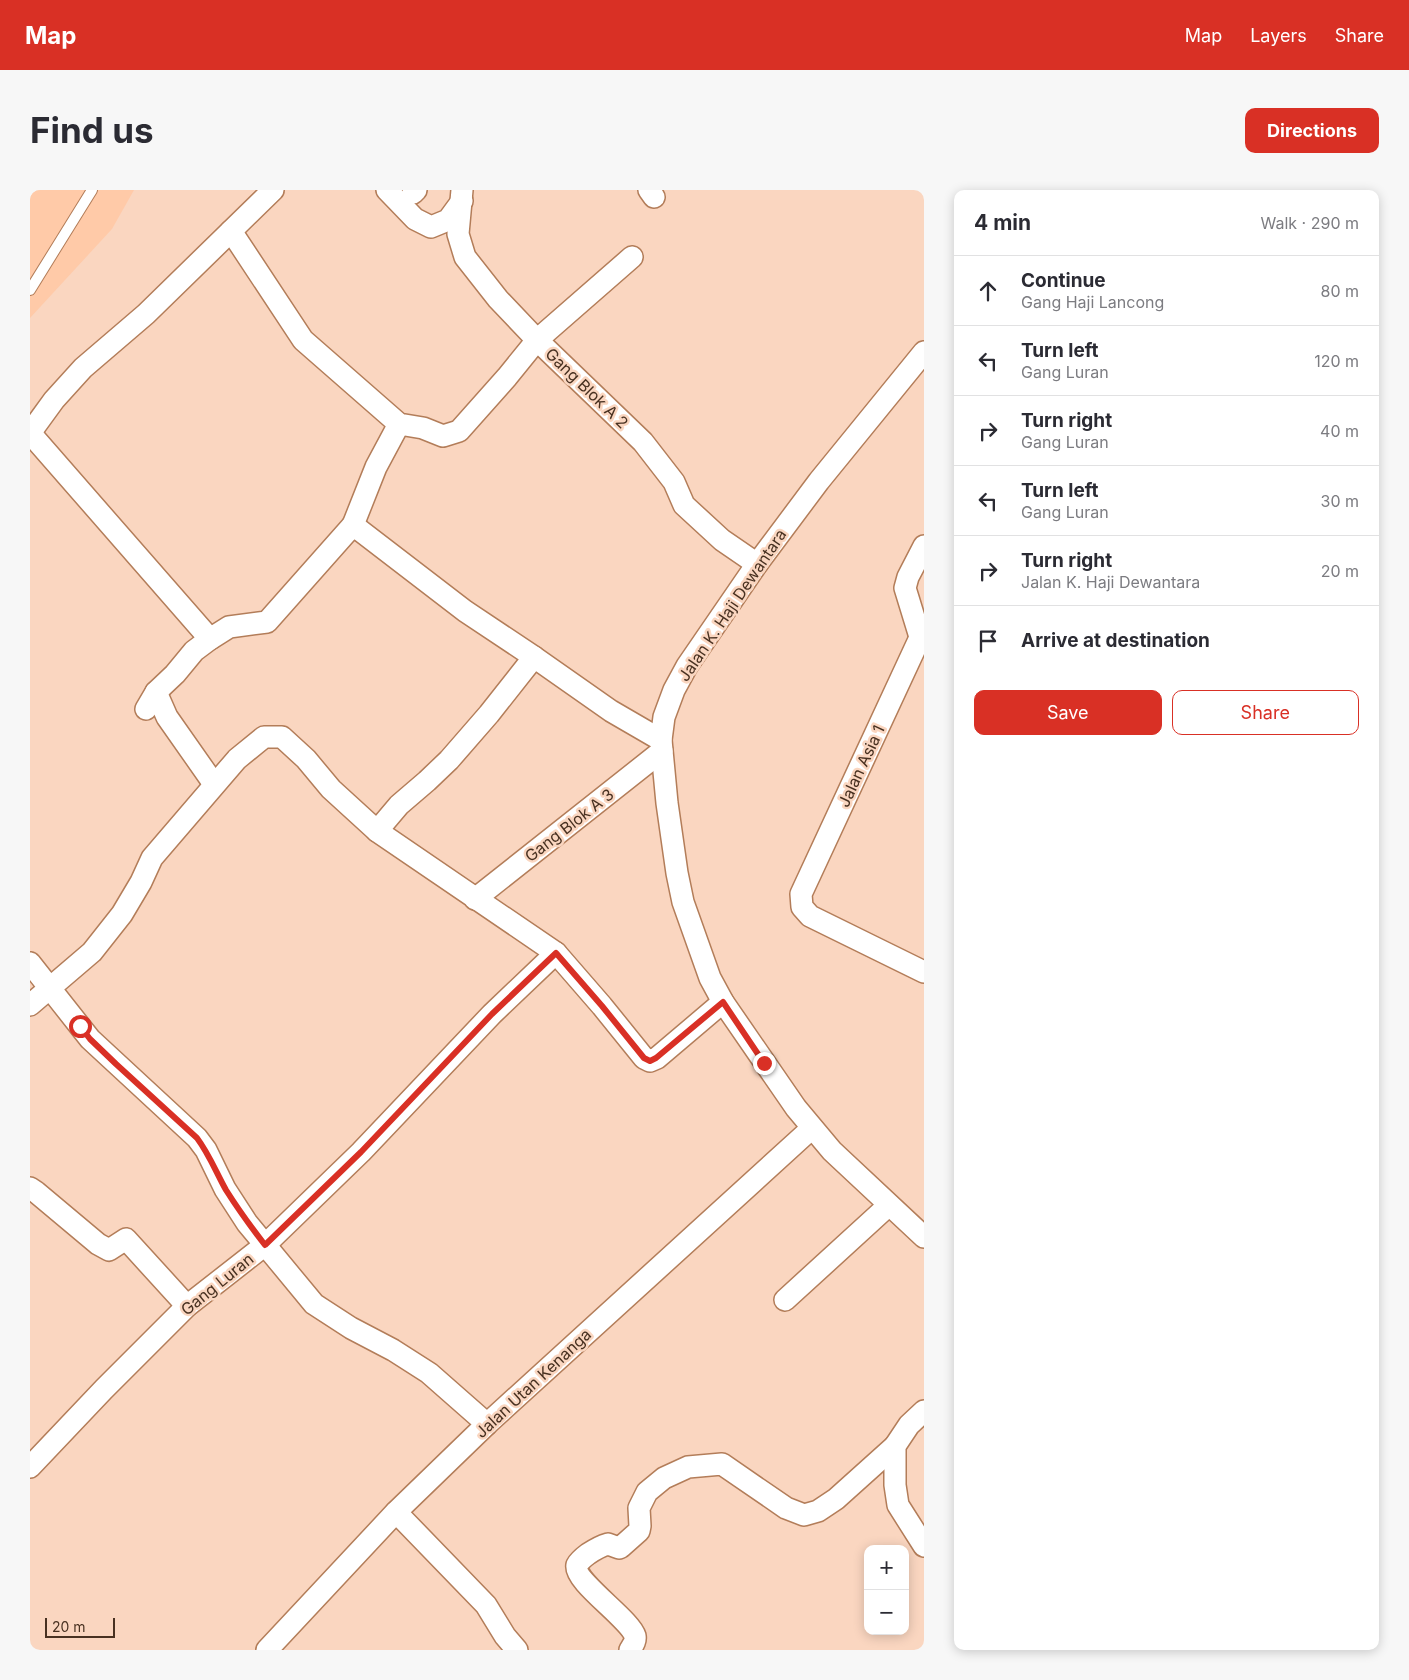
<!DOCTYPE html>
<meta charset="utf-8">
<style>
body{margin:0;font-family:Inter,sans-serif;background:#f7f7f7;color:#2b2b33}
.controls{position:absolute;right:15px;bottom:15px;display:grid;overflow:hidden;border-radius:10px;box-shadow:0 2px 12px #0003}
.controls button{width:45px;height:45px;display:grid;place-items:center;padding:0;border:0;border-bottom:1px solid #e1e1e2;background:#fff;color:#2b2b33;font:25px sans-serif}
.scale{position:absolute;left:15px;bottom:12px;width:70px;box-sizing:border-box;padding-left:5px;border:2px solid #483121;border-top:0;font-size:14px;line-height:18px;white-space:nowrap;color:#483121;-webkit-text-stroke:4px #fad6c0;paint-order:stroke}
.stop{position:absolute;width:15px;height:15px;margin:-11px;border:4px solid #d93025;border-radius:50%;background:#fff}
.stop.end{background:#d93025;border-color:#fff;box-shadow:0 1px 5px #0008}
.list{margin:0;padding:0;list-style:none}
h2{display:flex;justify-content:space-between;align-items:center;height:65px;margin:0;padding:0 20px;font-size:21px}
h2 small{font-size:16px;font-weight:400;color:#7c7c81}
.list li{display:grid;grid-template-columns:32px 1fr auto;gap:15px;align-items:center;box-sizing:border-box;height:70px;padding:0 20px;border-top:1px solid #e1e1e2}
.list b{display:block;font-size:19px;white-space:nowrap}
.list p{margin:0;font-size:16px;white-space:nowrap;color:#7c7c81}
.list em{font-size:16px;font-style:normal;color:#7c7c81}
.actions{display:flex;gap:10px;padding:15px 20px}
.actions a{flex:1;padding:11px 0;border:1px solid #d93025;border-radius:10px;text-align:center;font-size:18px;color:#d93025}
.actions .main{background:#d93025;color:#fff}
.icon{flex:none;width:28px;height:28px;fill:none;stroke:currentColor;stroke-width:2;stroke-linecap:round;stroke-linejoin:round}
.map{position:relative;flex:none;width:894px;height:1460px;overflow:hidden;border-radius:10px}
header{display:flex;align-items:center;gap:30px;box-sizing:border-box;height:70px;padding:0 25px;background:#d93025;color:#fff}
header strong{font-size:24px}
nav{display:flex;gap:28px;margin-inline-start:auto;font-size:18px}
.intro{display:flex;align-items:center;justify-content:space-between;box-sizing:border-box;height:120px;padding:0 30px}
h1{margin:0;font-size:35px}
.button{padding:12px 22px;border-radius:10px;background:#d93025;color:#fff;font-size:18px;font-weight:700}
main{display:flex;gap:30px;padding:0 30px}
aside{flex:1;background:#fff;border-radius:10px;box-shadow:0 2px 12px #0003}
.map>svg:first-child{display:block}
</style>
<header>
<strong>Map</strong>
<nav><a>Map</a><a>Layers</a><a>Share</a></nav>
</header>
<div class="intro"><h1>Find us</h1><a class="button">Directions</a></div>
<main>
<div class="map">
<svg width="894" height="1460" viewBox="0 0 894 1460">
<rect width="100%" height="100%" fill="#fad6c0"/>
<!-- built -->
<path fill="#ffcaa8" d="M0,0H104L82,39L0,128Z"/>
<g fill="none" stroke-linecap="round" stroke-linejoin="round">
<defs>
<path id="service" d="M0,100L62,0"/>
<g id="minor">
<path d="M357,0L385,29L401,37L418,30L432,11"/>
<path d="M432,0L428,44L435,67L468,109L507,150L613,252L644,292L654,315L692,350L727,374"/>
<path d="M619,0L624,7"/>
<path d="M383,3L386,0"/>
<path d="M201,41L273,150L369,234L393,238L413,246L429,241L477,187L507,150L602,67"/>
<path d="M894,162L789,291L727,374L657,476L644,500L634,527L631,550L637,613L647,683L653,712L680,788L693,812L766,918L802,961L894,1047"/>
<path d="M0,243L24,210L53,178L116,124L243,0"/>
<path d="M0,243L180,449"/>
<path d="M323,335L346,277L369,234"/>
<path d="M894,439L771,704L772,717L780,726L894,782"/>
<path d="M890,447L875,398L878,387L894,356"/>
<path d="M126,502L137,527L184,594"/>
<path d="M116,519L126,502L145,484L164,461L180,449L199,437L237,432L323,335L435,421L504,467L581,521L631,550"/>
<path d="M347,641L369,615L397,591L419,570L459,524L504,467"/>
<path d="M445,709L632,561"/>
<path d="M0,773L60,849L167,948L176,960L195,999L217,1033L284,1114L321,1138L363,1160L399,1183L457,1234"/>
<path d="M0,815L62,762L92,724L111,692L122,668L207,569L234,547H252L276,569L301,599L347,641L526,763L572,816L614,868L620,871L627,868L693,812"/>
<path d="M0,998L6,1002L68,1054L79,1060L96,1049L157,1116"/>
<path d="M755,1110L859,1015"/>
<path d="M894,1221L879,1235L865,1256V1295L868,1315L894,1356"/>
<path d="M0,1277L74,1199L157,1116L235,1055L331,962L462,824L526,763"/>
<path d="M366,1322L456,1415L475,1446L487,1460"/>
<path d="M237,1460L366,1322L457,1234L782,938"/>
<path d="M600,1460C603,1455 606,1451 605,1446C600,1429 543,1391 547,1375C549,1371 554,1367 558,1364C564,1360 571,1356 578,1354L589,1358L591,1357L609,1341L610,1336L609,1318L617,1302L634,1288L658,1277L692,1274L756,1318L774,1325L788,1321L806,1309L865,1256"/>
</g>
</defs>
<!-- service casing -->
<use href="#service" stroke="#b37d59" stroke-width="12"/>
<!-- minor casing -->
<use href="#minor" stroke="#b37d59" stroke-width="24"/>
<!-- service -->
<use href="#service" stroke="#fff" stroke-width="10"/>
<!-- minor -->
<use href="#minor" stroke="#fff" stroke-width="21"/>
</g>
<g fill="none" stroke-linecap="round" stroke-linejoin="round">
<!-- route -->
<path stroke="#d93025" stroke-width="6" d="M50,836L60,849L86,874L167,948C179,964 186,982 196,1000C208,1019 221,1037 235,1055L331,962L462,824L526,763L572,816L614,868L620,871L626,868L693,812L734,873"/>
</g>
<g text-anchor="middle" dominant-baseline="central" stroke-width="5" stroke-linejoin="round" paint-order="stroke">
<!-- street labels -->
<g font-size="16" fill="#483121" stroke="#fad6c0">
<text transform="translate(557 198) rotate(44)">Gang Blok A 2</text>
<text transform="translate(702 415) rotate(-56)">Jalan K. Haji Dewantara</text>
<text transform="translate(831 576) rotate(-65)">Jalan Asia 1</text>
<text transform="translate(539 635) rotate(-38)">Gang Blok A 3</text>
<text transform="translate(187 1094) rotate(-39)">Gang Luran</text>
<text transform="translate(503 1193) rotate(-43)">Jalan Utan Kenanga</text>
</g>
</g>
</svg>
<div class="controls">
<button>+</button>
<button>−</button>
</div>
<div class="scale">20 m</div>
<div class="stop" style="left:50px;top:836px"></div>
<div class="stop end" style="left:734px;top:873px"></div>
</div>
<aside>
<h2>4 min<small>Walk · 290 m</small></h2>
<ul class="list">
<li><svg class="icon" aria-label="ahead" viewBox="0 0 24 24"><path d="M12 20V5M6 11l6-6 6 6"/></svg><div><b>Continue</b><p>Gang Haji Lancong</p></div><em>80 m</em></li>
<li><svg class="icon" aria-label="left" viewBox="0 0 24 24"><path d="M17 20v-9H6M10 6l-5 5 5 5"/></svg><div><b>Turn left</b><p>Gang Luran</p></div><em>120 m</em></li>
<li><svg class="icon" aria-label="right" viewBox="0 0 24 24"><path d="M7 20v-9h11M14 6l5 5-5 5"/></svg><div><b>Turn right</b><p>Gang Luran</p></div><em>40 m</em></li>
<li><svg class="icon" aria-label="left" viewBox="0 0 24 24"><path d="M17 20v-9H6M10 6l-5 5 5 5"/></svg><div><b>Turn left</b><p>Gang Luran</p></div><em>30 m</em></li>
<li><svg class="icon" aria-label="right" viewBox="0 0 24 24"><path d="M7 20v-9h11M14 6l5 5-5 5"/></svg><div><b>Turn right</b><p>Jalan K. Haji Dewantara</p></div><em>20 m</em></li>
<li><svg class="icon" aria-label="arrive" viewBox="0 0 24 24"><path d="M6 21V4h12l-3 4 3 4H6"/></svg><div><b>Arrive at destination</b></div></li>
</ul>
<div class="actions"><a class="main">Save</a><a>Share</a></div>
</aside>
</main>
